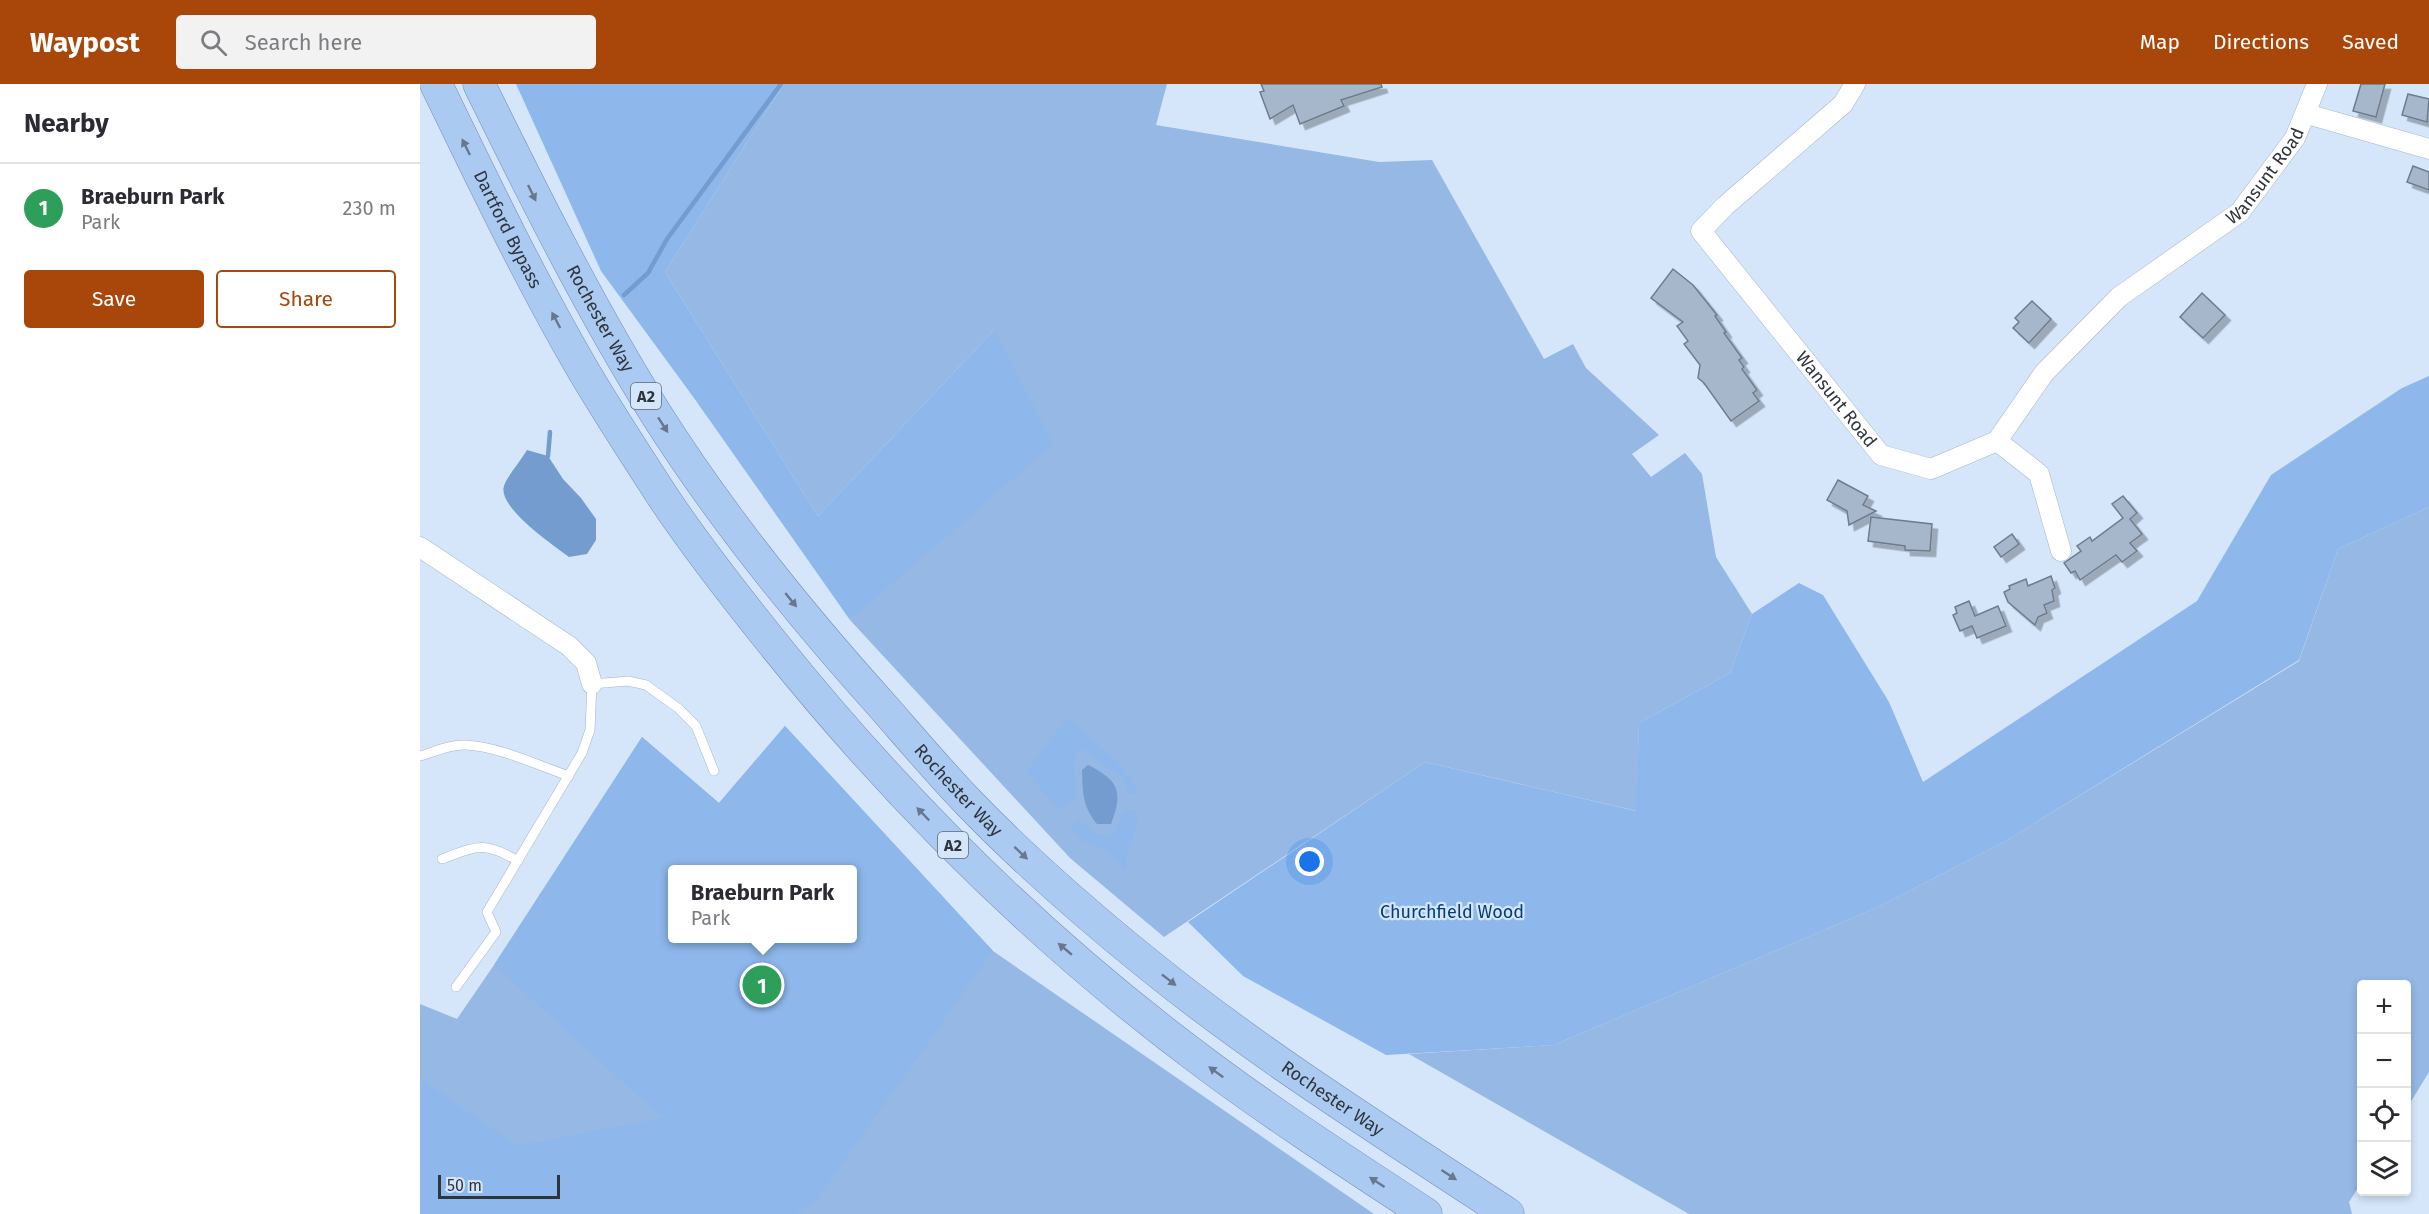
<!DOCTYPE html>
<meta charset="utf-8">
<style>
body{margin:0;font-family:"Fira Sans",sans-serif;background:#f2f2f3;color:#2b2b33}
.controls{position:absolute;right:18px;bottom:18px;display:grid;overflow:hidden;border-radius:6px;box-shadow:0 3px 9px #0003}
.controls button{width:54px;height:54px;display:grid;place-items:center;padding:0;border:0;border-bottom:2px solid #e1e1e2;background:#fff;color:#2b2b33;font:30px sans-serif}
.scale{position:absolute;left:18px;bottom:15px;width:122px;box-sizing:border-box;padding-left:6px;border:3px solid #2f353d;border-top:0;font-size:16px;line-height:21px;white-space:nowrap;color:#2f353d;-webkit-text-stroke:4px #d5e6fb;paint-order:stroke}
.you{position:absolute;left:890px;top:778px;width:21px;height:21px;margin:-15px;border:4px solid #fff;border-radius:50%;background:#1a73e8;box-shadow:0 0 0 9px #1a73e833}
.badge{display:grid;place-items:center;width:39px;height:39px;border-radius:50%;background:#a94609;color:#fff;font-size:20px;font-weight:700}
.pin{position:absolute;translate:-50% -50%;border:3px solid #fff;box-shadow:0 2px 6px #0006}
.popup{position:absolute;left:248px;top:781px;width:189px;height:78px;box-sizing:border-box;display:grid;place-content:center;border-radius:6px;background:#fff;filter:drop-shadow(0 2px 4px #0005);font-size:20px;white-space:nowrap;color:#7c7c81}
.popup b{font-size:22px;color:#2b2b33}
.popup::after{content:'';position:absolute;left:50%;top:100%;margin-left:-12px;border:12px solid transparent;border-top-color:#fff}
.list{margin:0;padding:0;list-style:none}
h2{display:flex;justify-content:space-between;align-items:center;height:78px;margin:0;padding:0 24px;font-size:26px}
h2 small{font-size:20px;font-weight:400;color:#7c7c81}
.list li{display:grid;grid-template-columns:39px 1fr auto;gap:18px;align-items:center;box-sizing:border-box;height:90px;padding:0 24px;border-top:2px solid #e1e1e2}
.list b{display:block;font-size:22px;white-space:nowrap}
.list p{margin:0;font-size:20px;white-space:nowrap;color:#7c7c81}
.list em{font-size:20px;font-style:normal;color:#7c7c81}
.actions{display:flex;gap:12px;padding:18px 24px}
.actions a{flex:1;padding:14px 0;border:2px solid #a94609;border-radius:6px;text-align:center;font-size:21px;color:#a94609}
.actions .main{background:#a94609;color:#fff}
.icon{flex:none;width:33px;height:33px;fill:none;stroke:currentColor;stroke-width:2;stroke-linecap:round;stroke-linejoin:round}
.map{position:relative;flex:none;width:2009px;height:1130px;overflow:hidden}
header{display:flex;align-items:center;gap:36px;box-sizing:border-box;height:84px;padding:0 30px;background:#a94609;color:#fff}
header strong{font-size:28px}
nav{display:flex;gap:33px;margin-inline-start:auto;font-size:21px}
.search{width:420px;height:54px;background:#f2f2f3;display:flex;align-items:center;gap:15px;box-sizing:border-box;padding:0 21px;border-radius:6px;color:#7c7c81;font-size:22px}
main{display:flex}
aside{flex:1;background:#fff}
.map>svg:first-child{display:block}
</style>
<header>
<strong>Waypost</strong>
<div class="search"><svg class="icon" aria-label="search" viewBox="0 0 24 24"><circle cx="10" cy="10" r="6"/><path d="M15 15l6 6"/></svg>Search here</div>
<nav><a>Map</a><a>Directions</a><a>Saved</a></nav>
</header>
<main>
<aside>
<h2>Nearby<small></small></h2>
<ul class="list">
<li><span class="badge" style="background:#2e9e5b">1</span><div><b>Braeburn Park</b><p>Park</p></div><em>230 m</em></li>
</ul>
<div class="actions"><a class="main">Save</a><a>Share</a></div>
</aside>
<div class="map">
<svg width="2009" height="1130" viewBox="0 0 2009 1130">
<defs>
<filter id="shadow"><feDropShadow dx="5.5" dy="5.5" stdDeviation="0" flood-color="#0004"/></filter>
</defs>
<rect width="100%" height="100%" fill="#d5e6fb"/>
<!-- green -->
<g fill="#95b8e4" fill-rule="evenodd">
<path d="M364,0H747L736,41L959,78L1012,76L1124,275L1153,260L1166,284L1239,351L1212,370L1231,393L1265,369L1282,390L1296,473L1332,530L1310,589L1219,639L1217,727L1005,678L744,853L650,774L430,536L539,434L574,246L398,432L245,188Z"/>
<path d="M2009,423V988L1987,1024L1986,900H1942V1098L1929,1118L1932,1130H1269L989,970L1134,961L1456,824L1584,758L1879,577L1918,465Z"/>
<path d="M365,642L573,867L954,1130H0V920L37,935L74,881L222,653L299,719ZM252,786H432V854H252Z"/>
</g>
<!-- forest -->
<g fill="#8eb7eb" fill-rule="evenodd">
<path d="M96,0H364L245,188L398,432L574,246L633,360L430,536L274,314L181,187Z"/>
<path d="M2009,292V423L1918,465L1879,576L1584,758L1456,824L1134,961L966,971L823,892L768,838L1005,678L1216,727L1219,639L1310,589L1332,530L1379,499L1403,511L1469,618L1503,698L1777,517L1851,391L1982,304Z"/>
<path d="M650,634L704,685L718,708L709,710L702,693L661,664L654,675L656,714L638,725L607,688L631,654Z"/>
<path d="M365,642L573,867L396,1116L376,1130H0V995L98,1062L243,1034L74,881L222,653L299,719ZM252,786H432V854H252Z"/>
<path d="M715,726C720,746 714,750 707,767C705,773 707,781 706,787L686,767L662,756L651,743L658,736L675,750L691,753L705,727Z"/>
</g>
<!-- water -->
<g fill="#749ccf">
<path d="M107,366L128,372L143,395L161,414L176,435V456L167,470L149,473C133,461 77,423 84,402C86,394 102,375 107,366Z"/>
<path d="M668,681C698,696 704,707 691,740H677C662,721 663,709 662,686Z"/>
</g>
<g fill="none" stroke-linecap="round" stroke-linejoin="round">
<!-- stream -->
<g stroke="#749ccf" stroke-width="4.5">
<path d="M204,211L228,189L247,155L361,0"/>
<path d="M128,372L130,348"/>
</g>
</g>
<!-- building -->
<g fill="#a7b7cb" stroke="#6e7c8f" stroke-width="1.5" filter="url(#shadow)">
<path d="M841,0H961L962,3L921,16L924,22L880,40L873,21L850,35L840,8L844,7Z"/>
<path d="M1941,0H1965L1956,33L1933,27Z"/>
<path d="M1988,10L2009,15L2007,38L1982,31Z"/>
<path d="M1993,82L2009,88V106L1987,98Z"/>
<path d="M1253,185L1273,201L1297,231L1295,232L1306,248L1304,249L1322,274L1319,276L1324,283L1322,285L1337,306L1333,309L1339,317L1311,337L1284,299L1278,294L1280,281L1264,260L1268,257L1257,242L1263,238L1231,214Z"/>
<path d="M1782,209L1805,231L1783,254L1760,233Z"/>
<path d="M1612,217L1631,235L1609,259L1593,244L1599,238L1595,234Z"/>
<path d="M1418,396L1448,412L1443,421L1456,427L1429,441L1427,427L1407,416Z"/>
<path d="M1703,412L1717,429L1710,435L1722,450L1710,459L1717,467L1702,478L1696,471L1660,496L1655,487L1651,489L1644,479L1661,467L1657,462L1670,453L1672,457L1703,434L1692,420Z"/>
<path d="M1451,433L1512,440L1510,467L1485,466V462L1448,457Z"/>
<path d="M1592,450L1599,460L1581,473L1574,463Z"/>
<path d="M1631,492L1635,504L1632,506L1634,517L1624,521L1627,529L1618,533L1615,541L1588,518L1584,508L1590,505L1589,502L1606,495L1608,502Z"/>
<path d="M1549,517L1555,532L1578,522L1586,542L1557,554L1552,542L1540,547L1533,531L1537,529L1535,523Z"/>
</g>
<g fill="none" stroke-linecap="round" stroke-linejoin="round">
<defs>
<g id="service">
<path d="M0,672C14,668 30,660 46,661C80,663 117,681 149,692"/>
<path d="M22,775C57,762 64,757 98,777"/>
<path d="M36,903L76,848L67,828L162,669L170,646L172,600L208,597L226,601L258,624L276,642L294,687"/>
</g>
<g id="minor">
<path id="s1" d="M1435,0L1423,20L1305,122L1281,147L1461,371L1511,385L1577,357L1624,289L1699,213L1820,128L1875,54L1897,0"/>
<path d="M1887,30L2009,65"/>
<path d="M1577,357L1619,390L1641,467"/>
<path d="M0,463L149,562L166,579L172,600"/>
</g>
<g id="trunk">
<path id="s2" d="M16,0C63,97 109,193 163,286C189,330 217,373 245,416C278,465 314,511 351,557C479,717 626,862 790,983C860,1035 933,1082 1006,1130"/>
<path id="s3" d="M59,0C114,112 170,224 236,330C303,436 382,533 466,626C493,657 520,689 549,719C605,777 667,831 729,881C843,973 966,1050 1088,1130"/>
</g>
</defs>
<!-- service casing -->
<use href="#service" stroke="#a5b5c9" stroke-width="10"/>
<!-- minor casing -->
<use href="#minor" stroke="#a5b5c9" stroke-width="21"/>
<!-- trunk casing -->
<use href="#trunk" stroke="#728db1" stroke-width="33"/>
<!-- service -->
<use href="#service" stroke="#fff" stroke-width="9"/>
<!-- minor -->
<use href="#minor" stroke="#fff" stroke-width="20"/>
<!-- trunk -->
<use href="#trunk" stroke="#abcaf2" stroke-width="32"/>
</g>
<!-- one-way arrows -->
<defs><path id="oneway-solid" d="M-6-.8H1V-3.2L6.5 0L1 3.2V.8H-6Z" transform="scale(1.5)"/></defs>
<g fill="#67788e">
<use href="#oneway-solid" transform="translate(46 63) rotate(-116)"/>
<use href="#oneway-solid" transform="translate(112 109) rotate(64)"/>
<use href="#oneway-solid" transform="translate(136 236) rotate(-118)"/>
<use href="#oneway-solid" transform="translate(243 341) rotate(57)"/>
<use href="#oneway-solid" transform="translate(371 516) rotate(51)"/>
<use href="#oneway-solid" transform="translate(503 730) rotate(-134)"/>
<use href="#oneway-solid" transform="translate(601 769) rotate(43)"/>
<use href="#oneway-solid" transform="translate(645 865) rotate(-140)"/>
<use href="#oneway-solid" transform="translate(749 896) rotate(38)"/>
<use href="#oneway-solid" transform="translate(796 988) rotate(-144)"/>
<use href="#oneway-solid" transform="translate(1029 1091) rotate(33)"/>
<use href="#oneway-solid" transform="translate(957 1098) rotate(-147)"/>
</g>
<g text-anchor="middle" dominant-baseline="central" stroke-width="4.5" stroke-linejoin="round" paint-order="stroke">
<!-- shield labels -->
<g fill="#d5e6fb" stroke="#616a76" stroke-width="1.5">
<rect x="211" y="299" width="30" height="26" rx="4.5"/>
<rect x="518" y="748" width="30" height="26" rx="4.5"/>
</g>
<g font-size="16" font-weight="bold" fill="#2f353d">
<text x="226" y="312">A2</text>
<text x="533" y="761">A2</text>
</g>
<!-- street labels -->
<g font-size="18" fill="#2f353d" stroke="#d5e6fb">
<text stroke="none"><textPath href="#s1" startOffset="1006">Wansunt Road</textPath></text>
<text stroke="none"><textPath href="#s2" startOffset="162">Dartford Bypass</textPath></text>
<text stroke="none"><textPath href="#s3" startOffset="264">Rochester Way</textPath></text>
<text stroke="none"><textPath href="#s1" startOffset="430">Wansunt Road</textPath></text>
<text stroke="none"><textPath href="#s3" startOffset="858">Rochester Way</textPath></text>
<text stroke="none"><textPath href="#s3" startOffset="1344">Rochester Way</textPath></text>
</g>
<!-- park labels -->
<g font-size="18" fill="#043e7a" stroke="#d5e6fb">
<text x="1032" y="828">Churchfield Wood</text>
</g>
</g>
</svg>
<div class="controls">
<button>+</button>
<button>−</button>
<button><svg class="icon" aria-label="locate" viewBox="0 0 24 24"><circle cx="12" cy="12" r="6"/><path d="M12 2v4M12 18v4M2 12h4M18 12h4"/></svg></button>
<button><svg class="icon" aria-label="layers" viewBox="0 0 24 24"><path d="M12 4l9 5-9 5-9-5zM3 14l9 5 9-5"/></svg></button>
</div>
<div class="scale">50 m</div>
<div class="you"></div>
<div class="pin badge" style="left:342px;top:901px;background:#2e9e5b">1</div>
<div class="popup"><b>Braeburn Park</b>Park</div>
</div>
</main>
